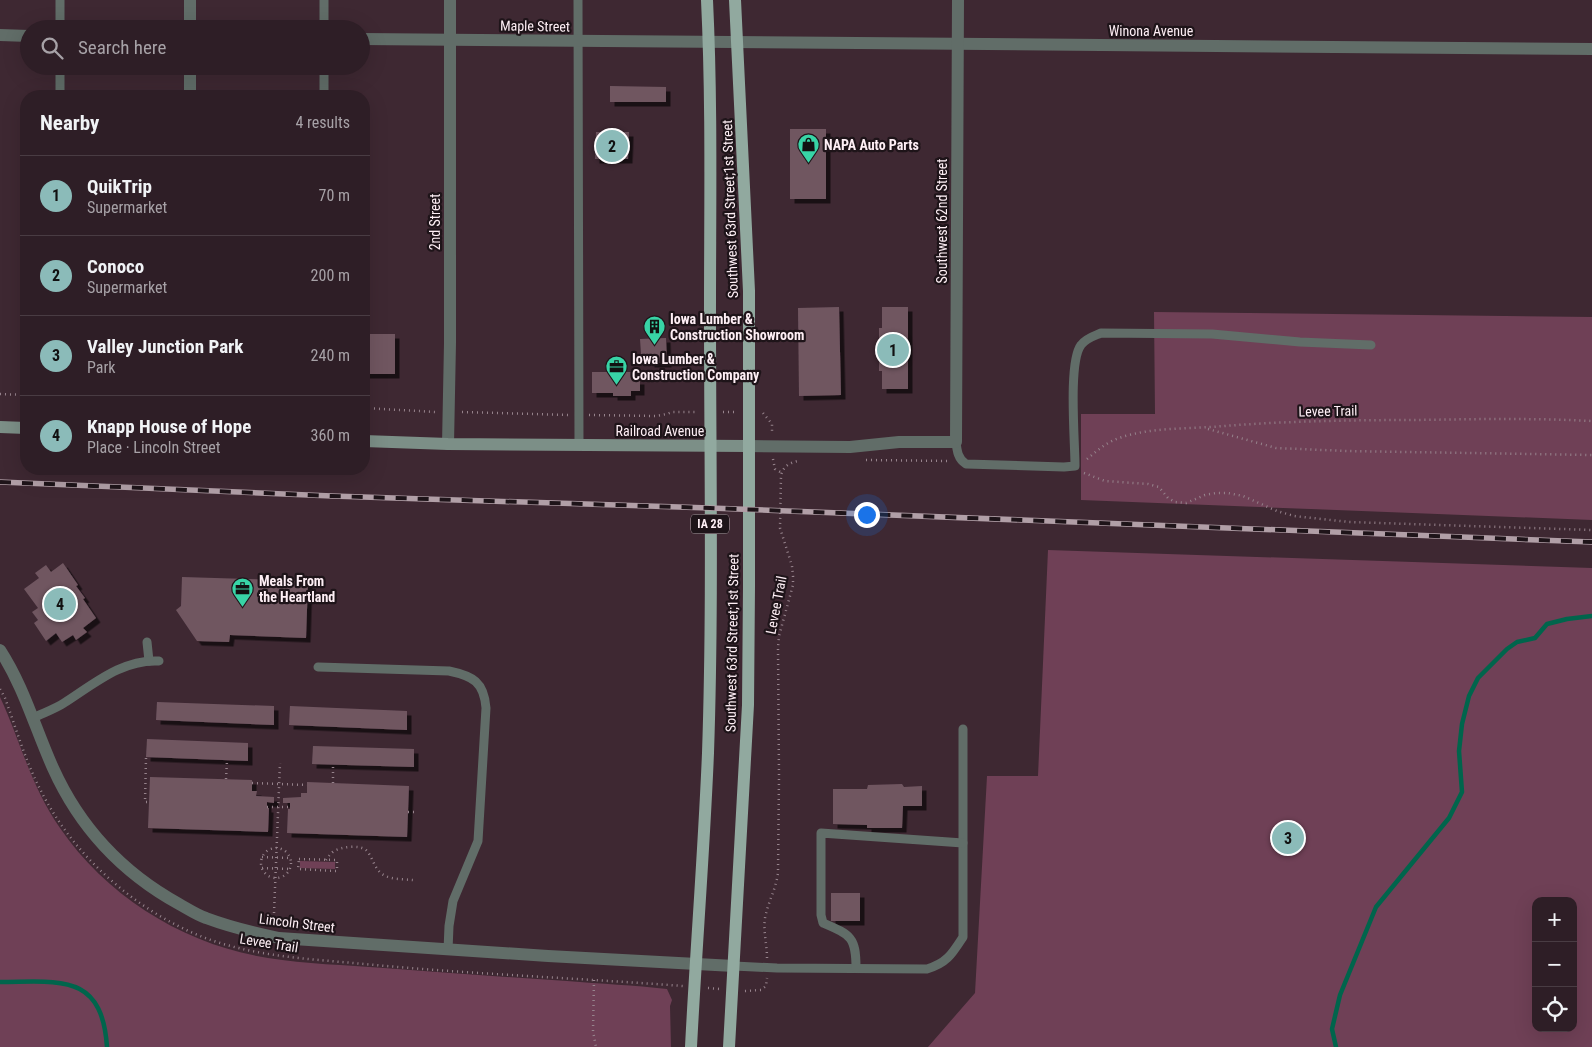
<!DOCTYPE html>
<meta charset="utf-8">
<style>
body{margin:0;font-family:"Roboto Condensed",sans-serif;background:#36272e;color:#f1f3f6}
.controls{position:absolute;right:15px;bottom:15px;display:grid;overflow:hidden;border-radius:10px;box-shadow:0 5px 20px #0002}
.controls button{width:45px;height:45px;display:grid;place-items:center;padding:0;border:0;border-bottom:1px solid #493c43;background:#2e1e26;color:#f1f3f6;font:25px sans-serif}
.you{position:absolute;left:866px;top:514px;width:18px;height:18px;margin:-12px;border:4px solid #fff;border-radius:50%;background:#1a73e8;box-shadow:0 0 0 8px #1a73e833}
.badge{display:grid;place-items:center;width:32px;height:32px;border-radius:50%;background:#8bbbb9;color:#111;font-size:16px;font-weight:700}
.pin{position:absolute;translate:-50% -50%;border:2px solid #fff;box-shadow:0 1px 5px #0006}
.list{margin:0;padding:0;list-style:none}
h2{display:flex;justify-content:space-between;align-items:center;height:65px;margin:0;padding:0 20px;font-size:21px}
h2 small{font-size:16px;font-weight:400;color:#a7a2a7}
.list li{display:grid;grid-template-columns:32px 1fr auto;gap:15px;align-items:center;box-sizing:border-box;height:80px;padding:0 20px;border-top:1px solid #493c43}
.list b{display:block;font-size:19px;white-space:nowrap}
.list p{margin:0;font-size:16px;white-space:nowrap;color:#a7a2a7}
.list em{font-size:16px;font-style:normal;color:#a7a2a7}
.icon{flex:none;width:28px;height:28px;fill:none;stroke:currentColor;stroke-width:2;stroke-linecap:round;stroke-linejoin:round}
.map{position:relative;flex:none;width:1592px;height:1047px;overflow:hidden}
.search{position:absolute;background:#2e1e26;box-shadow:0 5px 20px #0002;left:20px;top:20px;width:350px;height:55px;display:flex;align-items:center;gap:12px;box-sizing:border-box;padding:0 18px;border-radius:28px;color:#a7a2a7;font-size:19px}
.panel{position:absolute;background:#2e1e26;box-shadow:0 5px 20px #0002;left:20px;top:90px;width:350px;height:385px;border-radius:20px}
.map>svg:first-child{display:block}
</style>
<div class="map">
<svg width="1592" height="1047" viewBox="0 0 1592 1047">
<defs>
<filter id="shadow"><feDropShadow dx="4.5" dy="4.5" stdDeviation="0" flood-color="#0009"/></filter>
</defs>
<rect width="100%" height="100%" fill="#3e2832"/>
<!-- green -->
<g fill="#6f4056" fill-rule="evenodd">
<path d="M1154,312L1592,317V520L1081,500V414H1155Z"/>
<path d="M1048,550L1592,568V1047H928L975,993L987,776H1038ZM1536,901H1573V1028H1536Z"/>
<path d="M0,697C21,742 30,785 60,828C107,897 185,945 268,958C306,964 345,965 384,968C445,973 506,977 567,981C601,984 634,985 667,989L672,1000L670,1006L671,1047H0Z"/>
<path d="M300,861L335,862V869L300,868Z"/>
</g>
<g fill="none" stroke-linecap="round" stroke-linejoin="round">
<!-- stream -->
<g stroke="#00654c" stroke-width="4.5">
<path d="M0,982C59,982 102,972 107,1047"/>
<path d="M1336,1047L1332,1029L1340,995L1376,907L1449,818L1462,792L1459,751L1462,724L1469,696L1478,678L1507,649L1517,642L1535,638L1547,624L1567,619L1592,616"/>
</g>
</g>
<!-- building -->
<g fill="#705661" filter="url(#shadow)">
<path d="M610,86L666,87V102H610Z"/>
<rect x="790" y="129" width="36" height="70"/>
<path d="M596,132H629L628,159H595Z"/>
<path d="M839,307L841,395L799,396L798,308Z"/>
<path d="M882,307H908V389H882V371H879V328H882Z"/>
<rect x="364" y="334" width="31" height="40"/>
<path d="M666,338L667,363H650V354H641L640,339Z"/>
<path d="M592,372H632V380H640V391H631V396H613V393H592Z"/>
<path d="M63,563L78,585L76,586L85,598L83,599L96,618L83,628L87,632L76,640L73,635L62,642L56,633L46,641L34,623L38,620L32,612L38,608L24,589L39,578L35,573L46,565L51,572Z"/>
<path d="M182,577L308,581L306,638L230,635L229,642L197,641L176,610L181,606Z"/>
<path d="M157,702L274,706V725L156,720Z"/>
<path d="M290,706L407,711V730L289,725Z"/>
<path d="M147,739L248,743V761L146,757Z"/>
<path d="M313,746L414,749V767L312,764Z"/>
<path d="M150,777L252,780V791H257L256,796L274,797V803L267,802V808H269L268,832L148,828Z"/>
<path d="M307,782L409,786L407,837L287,833L288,809H290V803H283V798L301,797V793H307Z"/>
<path d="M902,784L904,787L922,786V806H903L902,828H867V825L833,824V789H867L868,785Z"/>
<rect x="831" y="893" width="29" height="28"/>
</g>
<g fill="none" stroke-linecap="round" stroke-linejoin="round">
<!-- path -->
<g stroke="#97848d" stroke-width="2.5" stroke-dasharray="1 4" stroke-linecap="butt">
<path d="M0,394L26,395"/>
<path d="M364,408L436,412"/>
<path d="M462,412L569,415"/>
<path d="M723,412H735"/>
<path d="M763,413L772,424V433"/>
<path d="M589,415L656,416L667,414L672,412H698"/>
<path d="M1208,429L1276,448L1346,451L1592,455"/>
<path d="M773,459L775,469L782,473"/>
<path d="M1087,459C1098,450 1108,441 1122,437C1154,427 1190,429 1224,426C1288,421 1353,420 1417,420C1476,419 1534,418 1592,421"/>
<path d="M866,460L950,461"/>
<path d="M1084,473L1105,481L1148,484L1159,487L1168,498L1175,502L1186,503L1205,495L1216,493H1228L1243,496L1277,511L1294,516L1349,522L1592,530"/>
<path d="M0,689L5,698C16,728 25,760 40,789C54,817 74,845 97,867C128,898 167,924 208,939C258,957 312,959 364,964C470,974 576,978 683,986"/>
<path d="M146,758L145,802H149"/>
<path d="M226,779L227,761"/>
<path d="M252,783L307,785"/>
<path d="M333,783V765"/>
<path d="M267,807H290"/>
<path d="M408,812H417"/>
<circle cx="276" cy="863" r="15"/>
<path d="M262,857L291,858"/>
<path d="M299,859L337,860V871L298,869Z"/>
<path d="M326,860C328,857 330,854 334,851C341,847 361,844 367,851C373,858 374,868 382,874C391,880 403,879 413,880"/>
<path d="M262,868L291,869"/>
<path d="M274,913L280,763"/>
<path d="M767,958C767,944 763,931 765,918C768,902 776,889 778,873L779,777L778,647L779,636L793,585V576L792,566L780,528L781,475C784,466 789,463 798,461"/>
<path d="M594,980L593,1031L596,1047"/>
<path d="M708,988L720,989"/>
<path d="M745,991L761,990L766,986L767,978"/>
</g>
<!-- service -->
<g stroke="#616d68" stroke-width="9">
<path d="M60,0V29"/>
<path d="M324,0V29"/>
<path d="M578,0L579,445"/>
<path d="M324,66V96"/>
<path d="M60,96V66"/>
<path d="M956,442C957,451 958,459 966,464L1064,467L1075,466C1075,441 1068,362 1081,345C1086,338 1094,336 1101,333L1212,334L1300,342L1371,345"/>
<path d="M147,642L149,661"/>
<path d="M318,667L449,671C473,676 484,682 486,708L478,841L453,901L449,926L448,950"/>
<path d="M33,718C43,713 55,709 64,703C94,684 122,659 159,661"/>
<path d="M734,966L777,968L927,969C947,963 952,954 963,937V729"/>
<path d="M856,968C856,937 851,935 823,923L821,915V833L963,843"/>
</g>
<!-- minor -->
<g stroke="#616d68" stroke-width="12">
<path d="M190,0V29"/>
<path d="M0,35L29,36"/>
<path d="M361,39L1592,49"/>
<path d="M190,96V66"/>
<path d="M448,444L450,343V0"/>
<path d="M748,446L850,447L899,442H956L958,0"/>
<path d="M0,650C24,687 35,728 53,768C80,828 121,872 179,904C188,909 197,915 206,918C230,927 255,933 279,938L548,956L734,966"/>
</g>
<!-- secondary -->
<g stroke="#7c8f87" stroke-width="12">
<path d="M0,427L26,428"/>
<path d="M364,441L448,444L748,446"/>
</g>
<!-- primary -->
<g stroke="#91a99f" stroke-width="12">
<path d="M691,1047C696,949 704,851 708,753C713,606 710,458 710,311C710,207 712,103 707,0"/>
<path d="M729,1047L748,705L749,587V291L735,0"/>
</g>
<defs>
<path id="rail" d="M0,482L332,496L710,508L1592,542"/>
</defs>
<!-- rail casing -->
<use href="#rail" stroke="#b19fa7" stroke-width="5.5"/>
<!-- rail -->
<use href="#rail" stroke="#1e1419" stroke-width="4" stroke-dasharray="11" stroke-linecap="butt"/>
</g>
<!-- icons -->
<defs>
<symbol id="shop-pin" viewBox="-11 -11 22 30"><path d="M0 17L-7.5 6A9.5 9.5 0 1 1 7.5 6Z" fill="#38d4a6" stroke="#1e1419"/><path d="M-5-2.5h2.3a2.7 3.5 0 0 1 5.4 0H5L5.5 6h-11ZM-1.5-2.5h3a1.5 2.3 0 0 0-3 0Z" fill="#111"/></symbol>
<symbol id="building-pin" viewBox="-11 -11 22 30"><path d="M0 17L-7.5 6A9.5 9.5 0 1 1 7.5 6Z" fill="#38d4a6" stroke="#1e1419"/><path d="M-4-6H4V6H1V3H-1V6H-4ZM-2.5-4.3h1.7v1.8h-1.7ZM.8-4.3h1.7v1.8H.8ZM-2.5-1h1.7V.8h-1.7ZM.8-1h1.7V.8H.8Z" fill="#111"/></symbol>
<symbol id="office-pin" viewBox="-11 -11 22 30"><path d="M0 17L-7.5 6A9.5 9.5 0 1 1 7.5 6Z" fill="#38d4a6" stroke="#1e1419"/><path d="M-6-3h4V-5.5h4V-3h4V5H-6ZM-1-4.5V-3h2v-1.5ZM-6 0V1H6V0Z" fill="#111"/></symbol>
</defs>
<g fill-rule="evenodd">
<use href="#shop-pin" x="796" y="132" width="25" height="34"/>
<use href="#building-pin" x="642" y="314" width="25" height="34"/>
<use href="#office-pin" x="604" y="354" width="25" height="34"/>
<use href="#office-pin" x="230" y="576" width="25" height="34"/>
</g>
<g text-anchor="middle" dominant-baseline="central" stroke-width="4.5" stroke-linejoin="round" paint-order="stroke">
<!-- shield labels -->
<rect fill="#1e1419" stroke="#bbadb3" stroke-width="1" x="691" y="514.5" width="38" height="19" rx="4"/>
<g font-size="12" font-weight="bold" fill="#feeff5">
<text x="710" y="524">IA 28</text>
</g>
<!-- street labels -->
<g font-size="14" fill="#feeff5" stroke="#1e1419">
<text transform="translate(535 26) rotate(1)">Maple Street</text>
<text x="1151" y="31">Winona Avenue</text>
<text transform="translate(730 209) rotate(-92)">Southwest 63rd Street;1st Street</text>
<text transform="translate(942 221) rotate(-90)">Southwest 62nd Street</text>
<text transform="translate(435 222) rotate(-90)">2nd Street</text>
<text transform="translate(1328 411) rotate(-1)">Levee Trail</text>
<text x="660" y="431">Railroad Avenue</text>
<text transform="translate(776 605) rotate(-79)">Levee Trail</text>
<text transform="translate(732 643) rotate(-89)">Southwest 63rd Street;1st Street</text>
<text transform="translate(297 923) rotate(7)">Lincoln Street</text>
<text transform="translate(269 943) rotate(9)">Levee Trail</text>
</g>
<!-- poi labels -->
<g font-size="14" font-weight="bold" fill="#feeff5" stroke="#1e1419" text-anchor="start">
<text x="824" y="145">NAPA Auto Parts</text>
<text x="670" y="319">Iowa Lumber &amp;<tspan x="670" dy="16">Construction Showroom</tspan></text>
<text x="632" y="359">Iowa Lumber &amp;<tspan x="632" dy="16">Construction Company</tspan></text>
<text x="259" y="581">Meals From<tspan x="259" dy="16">the Heartland</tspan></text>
</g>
</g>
</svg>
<div class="controls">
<button>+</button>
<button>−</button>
<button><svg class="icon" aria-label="locate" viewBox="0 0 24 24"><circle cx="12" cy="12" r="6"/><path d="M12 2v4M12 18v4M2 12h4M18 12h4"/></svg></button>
</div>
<div class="you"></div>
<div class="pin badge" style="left:893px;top:350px">1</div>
<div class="pin badge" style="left:612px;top:146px">2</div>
<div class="pin badge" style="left:1288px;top:838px">3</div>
<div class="pin badge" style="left:60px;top:604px">4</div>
<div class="search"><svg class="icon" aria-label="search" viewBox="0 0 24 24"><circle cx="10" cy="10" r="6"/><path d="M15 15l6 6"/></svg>Search here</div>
<section class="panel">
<h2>Nearby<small>4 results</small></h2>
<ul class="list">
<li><span class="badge">1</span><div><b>QuikTrip</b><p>Supermarket</p></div><em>70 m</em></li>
<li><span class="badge">2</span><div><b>Conoco</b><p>Supermarket</p></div><em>200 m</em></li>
<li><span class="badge">3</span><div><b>Valley Junction Park</b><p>Park</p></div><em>240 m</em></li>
<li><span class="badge">4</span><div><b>Knapp House of Hope</b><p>Place · Lincoln Street</p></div><em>360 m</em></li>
</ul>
</section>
</div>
